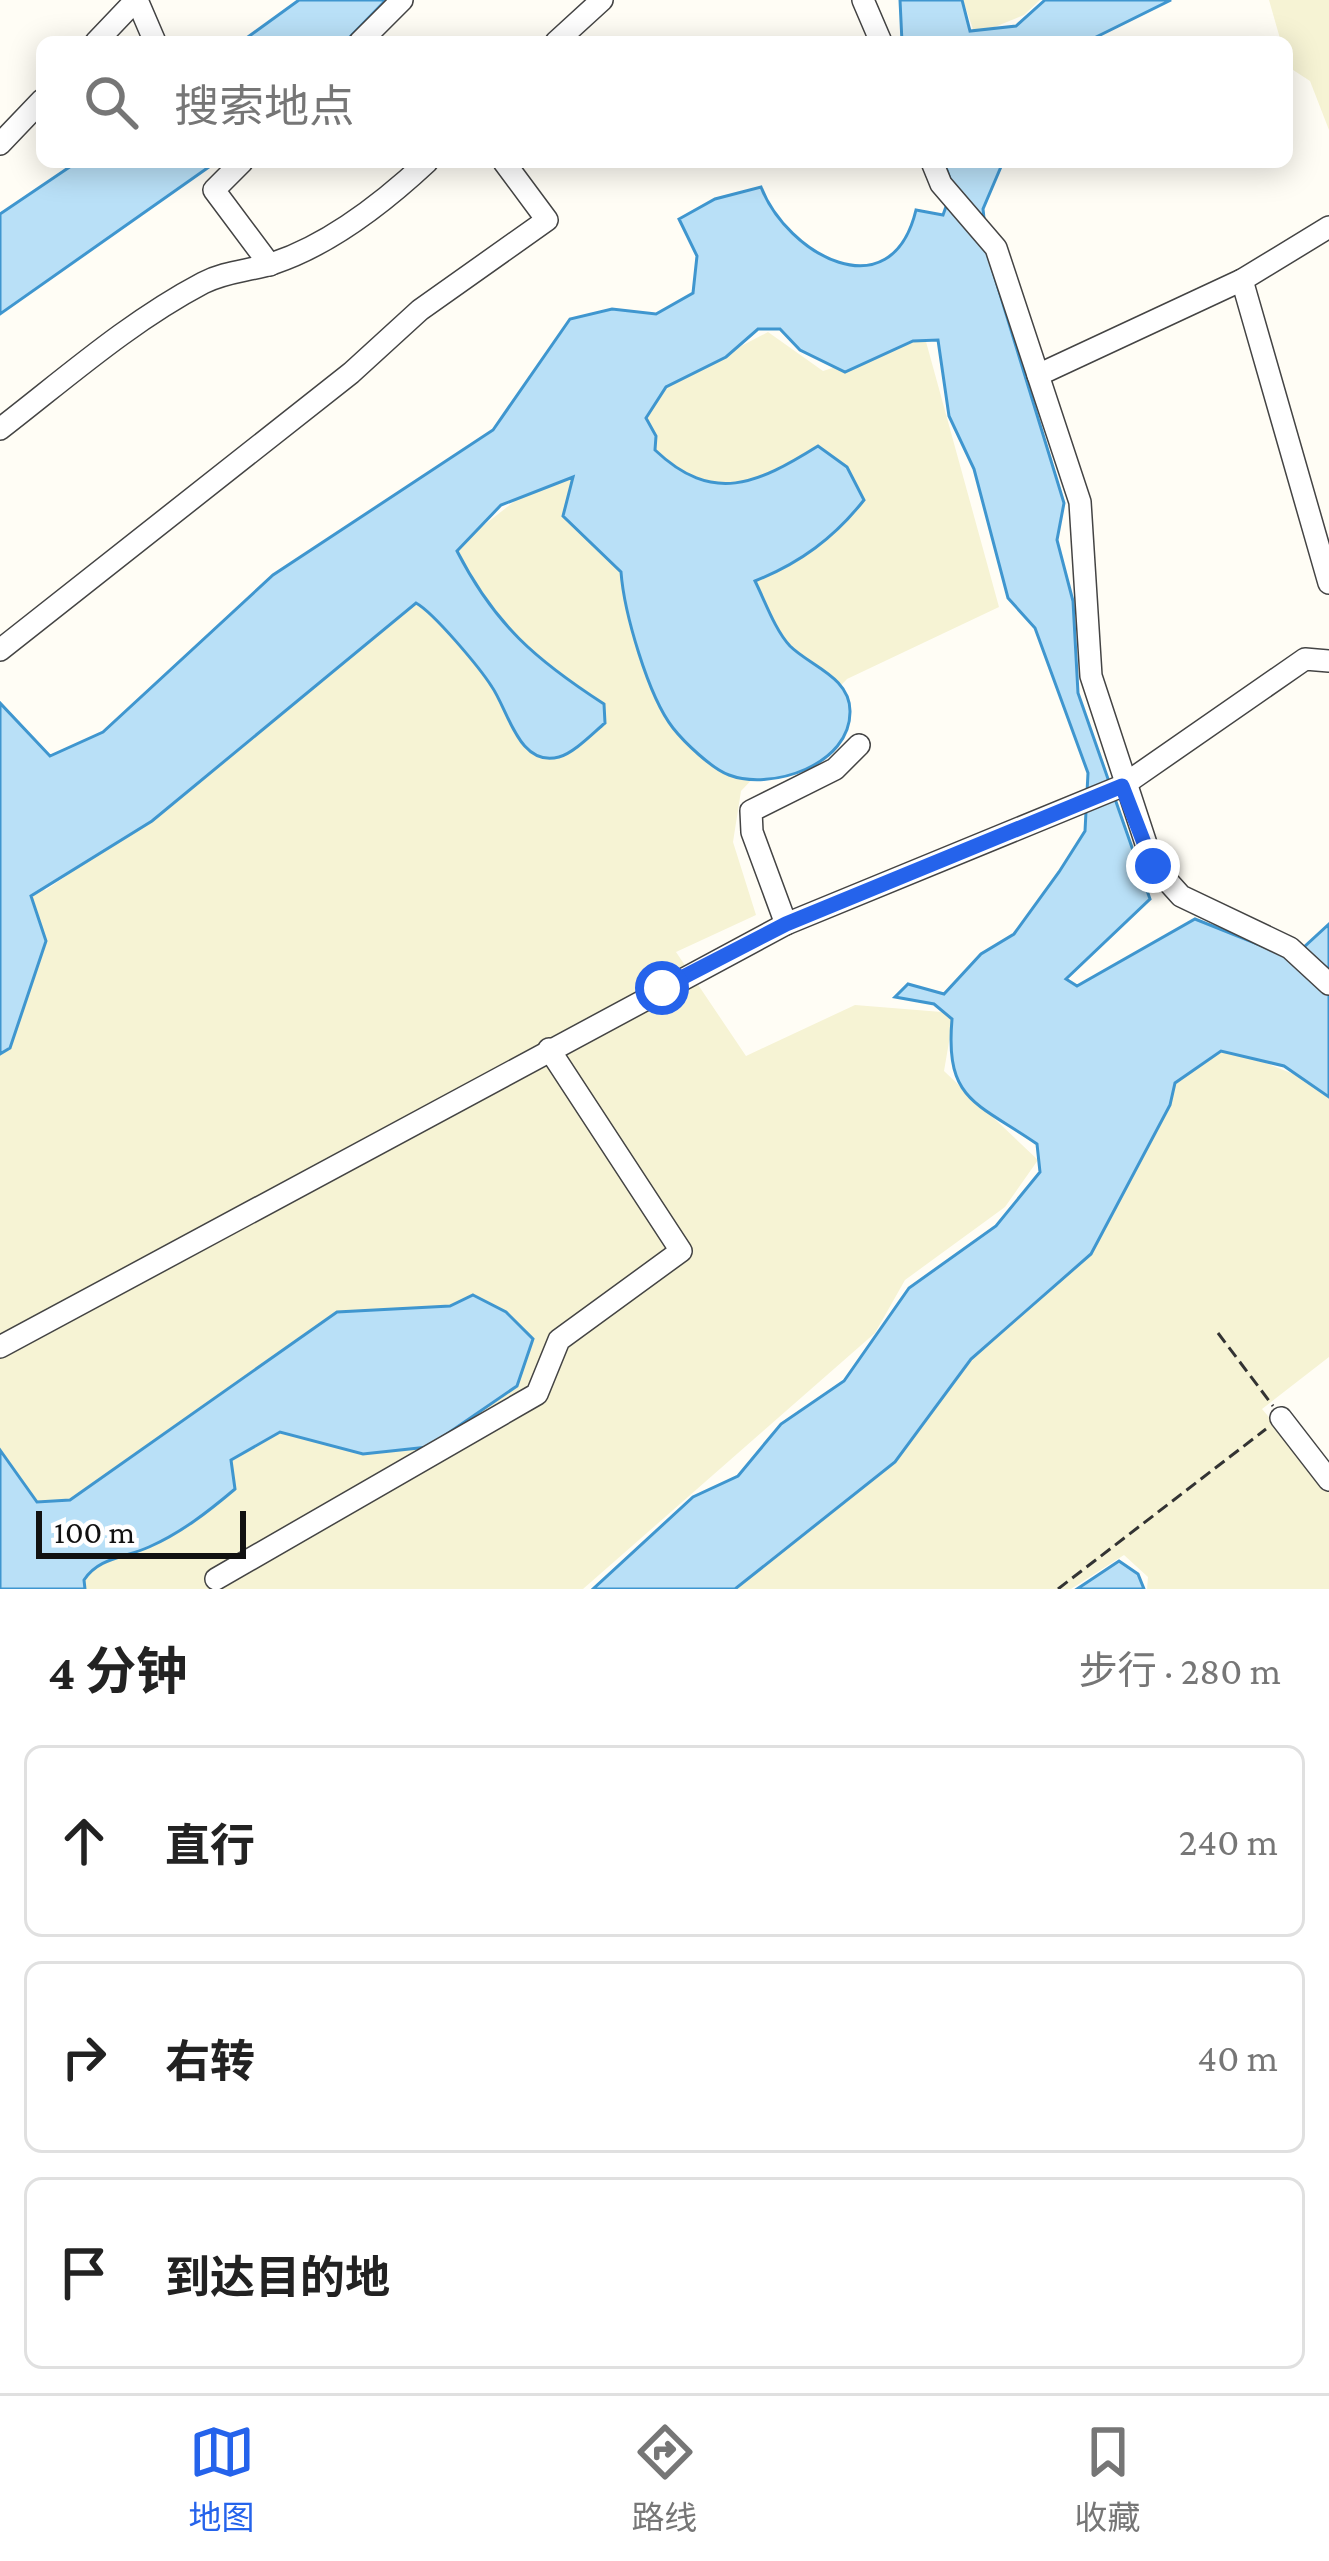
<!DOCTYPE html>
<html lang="zh">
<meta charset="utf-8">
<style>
body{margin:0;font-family:"Crimson Pro","Noto Sans SC",serif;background:#f2f2f2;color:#222}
.scale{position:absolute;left:36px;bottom:30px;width:210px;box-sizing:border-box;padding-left:12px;border:6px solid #111;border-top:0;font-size:33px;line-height:42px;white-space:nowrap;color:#111;-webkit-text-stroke:9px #fff;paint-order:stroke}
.stop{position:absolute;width:36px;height:36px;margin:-27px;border:9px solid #2563eb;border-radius:50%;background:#fff}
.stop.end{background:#2563eb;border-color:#fff;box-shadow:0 3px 12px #0008}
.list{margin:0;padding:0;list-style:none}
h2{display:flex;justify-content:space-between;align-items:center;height:156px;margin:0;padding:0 48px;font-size:51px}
h2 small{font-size:39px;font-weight:400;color:#767676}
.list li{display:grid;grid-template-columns:78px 1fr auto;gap:36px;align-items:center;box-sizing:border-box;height:192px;margin:0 24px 24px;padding:0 24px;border:3px solid #e0e0e0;border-radius:18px}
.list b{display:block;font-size:45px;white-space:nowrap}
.list em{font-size:39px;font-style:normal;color:#767676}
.icon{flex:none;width:66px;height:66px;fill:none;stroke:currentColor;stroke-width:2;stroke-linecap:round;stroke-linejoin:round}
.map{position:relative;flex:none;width:1329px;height:1589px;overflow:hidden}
.search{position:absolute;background:#fff;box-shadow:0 6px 30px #0003;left:36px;right:36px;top:36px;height:132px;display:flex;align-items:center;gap:30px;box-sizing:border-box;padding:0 42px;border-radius:18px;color:#767676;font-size:45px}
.sheet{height:804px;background:#fff}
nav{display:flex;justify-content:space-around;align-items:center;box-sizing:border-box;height:168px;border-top:3px solid #e0e0e0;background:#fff;font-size:33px;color:#767676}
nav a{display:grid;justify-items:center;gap:6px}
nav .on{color:#2563eb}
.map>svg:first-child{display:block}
</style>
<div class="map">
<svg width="1329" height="1589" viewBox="0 0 1329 1589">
<rect width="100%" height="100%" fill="#fffdf5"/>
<!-- farmland -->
<g fill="#f6f3d4">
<path d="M963,0H1040L1024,15L975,35Z"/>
<path d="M1269,0H1329V130L1310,81L1287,66V42H1281Z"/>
<path d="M768,332L823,371L925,338L999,607L847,679L741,791L733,842L756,915L676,952L746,1056L855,1005L954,1013L944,1071L1038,1160L1005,1207L905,1280L875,1333L583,1589H78L0,1457V878L46,890L194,787L452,550L656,391Z"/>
<path d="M1225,1047L1329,1088V1357L1262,1409L1318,1475L1329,1468V1589H1147L1148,1577L1124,1555L1071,1589H734L870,1482L961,1368L1101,1235L1164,1089Z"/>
</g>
<!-- water -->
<g fill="#b9e0f7" stroke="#3f96cf" stroke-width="3">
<path d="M299,0H386L345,42H241Z"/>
<path d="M900,0H962L970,31L1016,26L1045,0H1171L1086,42H902Z"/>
<path d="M77,162H216L0,314V214Z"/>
<path d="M944,162H1003L983,209L988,255L1064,503L1057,540L1073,601L1078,693L1150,899L1066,979L1077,986L1195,919L1292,958L1329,924V1097L1284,1066L1221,1051L1175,1083L1170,1105L1091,1254L971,1359L895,1462L735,1589H593L693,1497L738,1476L781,1424L844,1381L909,1288L996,1226L1040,1172L1037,1144C976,1102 945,1101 952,1019L934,1004L895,997L908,984L944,994L981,954L1014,934L1059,872L1085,831L1088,773L1035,628L1008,598L974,469L949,416L938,340L913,341L845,372L800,350L780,329H758L726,357L666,387L646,418L656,436L655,450C713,505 757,484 818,446L847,467L864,500C834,538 800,563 755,581C765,601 775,630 790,646C810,666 850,677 850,711C851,765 771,791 729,775C712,769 684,742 673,728C648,696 624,612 621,572L563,516L573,477L501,505L457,551C495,625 536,660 604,704L605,723C593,733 574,753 559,757C519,768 508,710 492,687C480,668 434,613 416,603L152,821L31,896L46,941L10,1048L0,1054V703L50,756L103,732L273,575L493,430L570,319L612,309L656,314L693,293L697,256L679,219L715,199L761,187C787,254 891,313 916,210L943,215L953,187Z"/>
<path d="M473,1295L506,1312L533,1339L517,1386L428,1447L363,1454L280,1432L231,1460L235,1489C209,1511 181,1533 149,1547C125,1558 99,1557 84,1580L85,1589H0V1450L37,1502L70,1500L337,1312L450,1306Z"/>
<path d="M1119,1561L1138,1574L1144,1589H1077Z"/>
</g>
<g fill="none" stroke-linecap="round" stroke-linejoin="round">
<defs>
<g id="minor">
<path d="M137,0L155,42"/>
<path d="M863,0L881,42"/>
<path d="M96,42L136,0"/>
<path d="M360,42L402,0"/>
<path d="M556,42L602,0"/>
<path d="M0,144L42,100"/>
<path d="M242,162L214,190L270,265"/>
<path d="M932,162L941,184L996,248L1080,502L1091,676L1153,865L1181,896L1290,948L1329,984"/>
<path d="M1242,280L1329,583"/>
<path d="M1038,375L1242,280L1329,227"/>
<path d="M0,429C66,378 129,322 203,283C226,271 250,271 274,263C331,244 383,203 427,162"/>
<path d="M0,650L351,373L420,310L547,220L504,162"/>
<path d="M786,924L752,832L751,811L835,769L859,745"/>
<path d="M0,1347L786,924L1122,786L1305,659L1329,661"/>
<path d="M1281,1418L1329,1480"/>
<path d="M216,1579L537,1394L559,1340L681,1251L549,1049"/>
</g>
</defs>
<!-- minor casing -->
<use href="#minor" stroke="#444" stroke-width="24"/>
<!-- path -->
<g stroke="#333" stroke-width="3" stroke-dasharray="12 6" stroke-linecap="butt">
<path d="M1218,1333L1273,1406"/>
<path d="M1058,1589L1266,1429"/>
</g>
<!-- minor -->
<use href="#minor" stroke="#fff" stroke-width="21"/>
</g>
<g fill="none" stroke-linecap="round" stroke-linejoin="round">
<!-- route -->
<path stroke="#2563eb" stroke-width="15" d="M662,988L786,924L1122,786L1153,866"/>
</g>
</svg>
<div class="scale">100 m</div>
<div class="stop" style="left:662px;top:988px"></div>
<div class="stop end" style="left:1153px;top:866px"></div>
<div class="search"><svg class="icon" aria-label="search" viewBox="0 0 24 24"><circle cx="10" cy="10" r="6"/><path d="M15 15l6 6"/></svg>搜索地点</div>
</div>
<section class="sheet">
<h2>4 分钟<small>步行 · 280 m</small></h2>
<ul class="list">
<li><svg class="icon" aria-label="ahead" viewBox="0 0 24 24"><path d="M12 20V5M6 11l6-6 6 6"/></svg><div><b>直行</b></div><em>240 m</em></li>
<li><svg class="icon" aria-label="right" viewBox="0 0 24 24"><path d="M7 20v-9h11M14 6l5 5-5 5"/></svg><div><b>右转</b></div><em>40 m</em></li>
<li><svg class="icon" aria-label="arrive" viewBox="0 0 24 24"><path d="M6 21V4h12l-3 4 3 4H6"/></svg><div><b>到达目的地</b></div></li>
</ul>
</section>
<nav>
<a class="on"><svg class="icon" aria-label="map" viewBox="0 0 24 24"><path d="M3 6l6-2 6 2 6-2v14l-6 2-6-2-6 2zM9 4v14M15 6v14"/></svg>地图</a>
<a><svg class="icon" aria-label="directions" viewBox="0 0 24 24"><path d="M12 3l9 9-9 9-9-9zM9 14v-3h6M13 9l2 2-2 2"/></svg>路线</a>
<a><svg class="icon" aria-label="saved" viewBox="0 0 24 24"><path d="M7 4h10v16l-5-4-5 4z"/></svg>收藏</a>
</nav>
